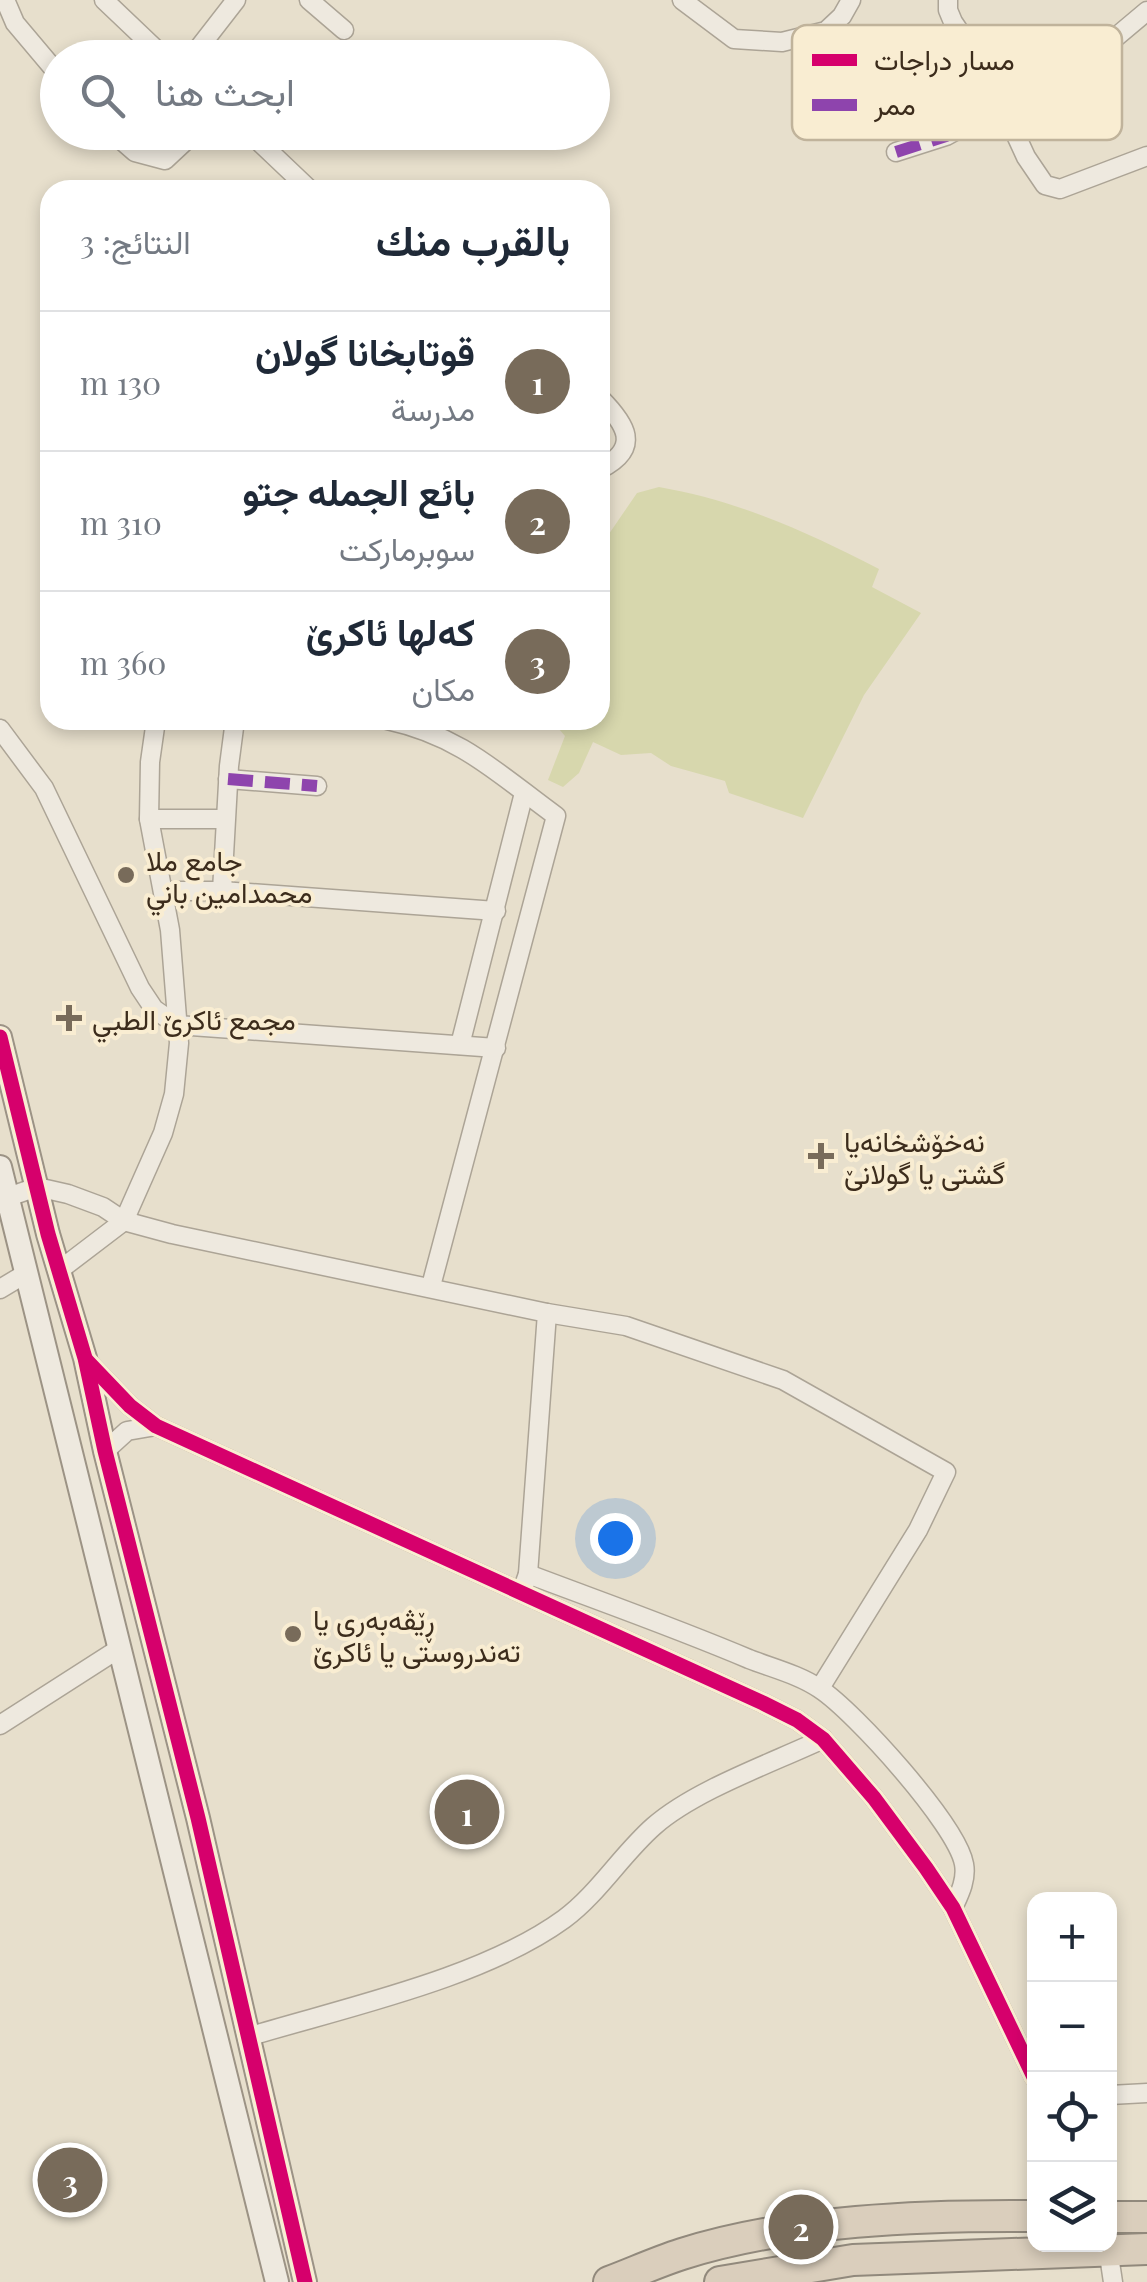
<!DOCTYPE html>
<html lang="ar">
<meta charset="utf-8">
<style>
body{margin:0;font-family:"Playfair Display",Vazirmatn,serif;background:#f2f2f3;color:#1f2937;direction:rtl}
.controls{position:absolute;right:30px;bottom:30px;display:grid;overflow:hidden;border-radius:20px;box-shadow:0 5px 15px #0003}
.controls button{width:90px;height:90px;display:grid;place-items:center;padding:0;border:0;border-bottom:2px solid #e0e1e3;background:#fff;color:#1f2937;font:50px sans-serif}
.you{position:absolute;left:615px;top:1538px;width:35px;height:35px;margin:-25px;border:8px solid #fff;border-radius:50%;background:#1a73e8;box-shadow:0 0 0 15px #1a73e833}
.badge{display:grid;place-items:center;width:65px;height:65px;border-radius:50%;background:#786b5a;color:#fff;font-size:32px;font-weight:700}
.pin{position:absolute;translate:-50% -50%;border:5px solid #fff;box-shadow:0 2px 10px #0006}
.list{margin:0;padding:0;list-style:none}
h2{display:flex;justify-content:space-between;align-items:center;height:130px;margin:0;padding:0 40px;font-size:42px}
h2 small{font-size:32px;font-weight:400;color:#747a83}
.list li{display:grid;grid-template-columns:65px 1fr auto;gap:30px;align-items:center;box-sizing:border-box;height:140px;padding:0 40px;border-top:2px solid #e0e1e3}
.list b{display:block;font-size:38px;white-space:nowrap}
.list p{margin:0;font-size:32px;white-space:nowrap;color:#747a83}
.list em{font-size:32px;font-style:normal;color:#747a83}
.icon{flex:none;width:55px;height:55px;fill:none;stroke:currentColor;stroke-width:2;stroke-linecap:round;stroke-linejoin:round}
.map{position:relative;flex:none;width:1147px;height:2282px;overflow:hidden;direction:ltr}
.search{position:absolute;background:#fff;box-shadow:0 5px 15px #0003;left:40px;top:40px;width:570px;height:110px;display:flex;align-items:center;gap:25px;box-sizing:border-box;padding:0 35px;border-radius:55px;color:#747a83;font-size:38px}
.panel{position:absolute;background:#fff;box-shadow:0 5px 15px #0003;left:40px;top:180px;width:570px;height:550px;border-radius:30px;direction:rtl}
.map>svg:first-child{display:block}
</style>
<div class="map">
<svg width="1147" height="2282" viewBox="0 0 1147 2282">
<rect width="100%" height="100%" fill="#e7dfcc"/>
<!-- green -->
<path fill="#d7d7ad" d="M659,487C739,501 808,532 879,569L872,587L921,613L864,695L803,818L729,793L725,781L671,766L651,753L621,755L593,742L579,773L563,787L548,780L565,736L551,720H600V547L637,493Z"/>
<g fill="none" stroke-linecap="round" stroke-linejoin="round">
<defs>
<g id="street">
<path d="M104,0L165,58"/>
<path d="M309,0L344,30"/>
<path d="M682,0L734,39L782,42L826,31L842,16L851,0"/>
<path d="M948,0V10L953,22L987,72L1026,157L1045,185L1060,189L1147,156"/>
<path d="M6,2L15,23L58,74"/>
<path d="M191,58L236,0"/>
<path d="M112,132L135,152L165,160L195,132"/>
<path d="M249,132L310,190"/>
<path d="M1014,133L1060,84L1147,11"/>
<path d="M896,152L946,136L1003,105"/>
<path d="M600,398C626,424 642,448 600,469"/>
<path d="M387,720C461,736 497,773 556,816L431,1286"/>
<path d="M0,729L44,788L140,988L154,1009L177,1025L496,1048"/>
<path d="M228,779L317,786"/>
<path d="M149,819H225"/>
<path d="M165,891H222L496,911"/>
<path d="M222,891L229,766L235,720"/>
<path d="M460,1045L524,793"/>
<path d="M8,1197L37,1187L68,1194L103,1207L124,1221L172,1234L547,1313L528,1574L522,1591"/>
<path d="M61,1269L124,1221L163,1133L174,1094L179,1043L170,930L149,819L150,762L156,720"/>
<path d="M0,1289L25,1274"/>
<path d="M547,1313L626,1326L783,1380L946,1472L918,1530L820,1688"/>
<path d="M86,1360L130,1406L156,1426L763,1703L797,1720L823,1739L874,1798L926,1868L953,1908L1034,2077"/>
<path d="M105,1451L127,1431L156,1426"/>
<path d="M528,1574C602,1602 676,1628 749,1659C772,1668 800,1675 820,1689C854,1711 957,1825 964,1864C967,1880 959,1895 953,1908"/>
<path d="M0,1725L120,1648"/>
<path d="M251,2036C347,2007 483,1978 564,1919C598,1894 622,1854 654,1826C695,1790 772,1763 823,1739"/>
<path d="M1110,2095L1147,2093"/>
<path d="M1108,2249L1113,2282"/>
</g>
<g id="secondary">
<path d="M0,1037L48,1234L85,1358L105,1451L198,1818L305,2282"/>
<path d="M0,1167L277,2282"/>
</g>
<g id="highway">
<path d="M1110,2217H1147"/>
<path d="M609,2282C633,2273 657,2262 682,2254C789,2220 923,2215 1034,2216"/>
<path d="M720,2282L853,2260L1147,2249"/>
</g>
</defs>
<!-- street casing -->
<use href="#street" stroke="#aca496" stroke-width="21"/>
<!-- secondary casing -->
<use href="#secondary" stroke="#9c9385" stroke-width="26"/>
<!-- highway casing -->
<use href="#highway" stroke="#91897c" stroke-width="34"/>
<!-- street -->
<use href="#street" stroke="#eee9df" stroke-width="18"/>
<!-- secondary -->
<use href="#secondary" stroke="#eee9df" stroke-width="22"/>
<!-- highway -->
<use href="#highway" stroke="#dacebc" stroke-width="30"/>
<!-- quiet -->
<g stroke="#8e44ad" stroke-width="12" stroke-dasharray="25 12" stroke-linecap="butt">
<path d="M896,152L946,136L1003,105"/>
<path d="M228,779L317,786"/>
</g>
<defs>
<g id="cycleway">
<path d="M0,1037L48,1234L85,1358L105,1451L198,1818L305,2282"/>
<path d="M86,1360L130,1406L156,1426L763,1703L797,1720L823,1739L874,1798L926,1868L953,1908L1034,2077"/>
</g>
</defs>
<!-- cycleway casing -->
<use href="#cycleway" stroke="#f9edd2" stroke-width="21"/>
<!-- cycleway -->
<use href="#cycleway" stroke="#d6006c" stroke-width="15"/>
</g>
<!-- markers -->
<g fill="#786b5a" stroke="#f9edd2" stroke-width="4">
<circle cx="126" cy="875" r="10"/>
<path d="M64 1003h10v10h10v10h-10v10h-10v-10h-10v-10h10z"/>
<path d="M816 1141h10v10h10v10h-10v10h-10v-10h-10v-10h10z"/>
<circle cx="293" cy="1634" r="10"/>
</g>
<g text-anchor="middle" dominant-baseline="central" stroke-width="8" stroke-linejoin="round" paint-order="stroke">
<!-- poi labels -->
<g font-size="28" fill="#3c2c1c" stroke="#f9edd2" text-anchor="start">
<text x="146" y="859">جامع ملا<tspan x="146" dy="32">محمدامين باني</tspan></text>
<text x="92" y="1018">مجمع ئاکرێ الطبي</text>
<text x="844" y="1140">نەخۆشخانەیا<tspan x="844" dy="32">گشتی یا گولانێ</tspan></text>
<text x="313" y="1618">ڕێڤەبەری یا<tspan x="313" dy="32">تەندروستی یا ئاکرێ</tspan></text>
</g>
</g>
<!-- legend -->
<rect x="792" y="25" width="330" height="115" rx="15" fill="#f9edd2" stroke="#c0b39b" stroke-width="2.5"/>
<rect x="812" y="54" width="45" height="12" fill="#d6006c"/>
<rect x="812" y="99" width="45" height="12" fill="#8e44ad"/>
<g font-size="28" fill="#3c2c1c">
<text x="874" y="70">مسار دراجات</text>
<text x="874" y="115">ممر</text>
</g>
</svg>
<div class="controls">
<button>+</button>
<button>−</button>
<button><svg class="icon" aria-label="locate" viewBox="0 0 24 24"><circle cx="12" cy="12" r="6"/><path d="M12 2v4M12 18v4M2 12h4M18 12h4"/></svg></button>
<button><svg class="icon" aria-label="layers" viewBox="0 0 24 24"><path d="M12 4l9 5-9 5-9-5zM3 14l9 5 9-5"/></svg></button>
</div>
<div class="you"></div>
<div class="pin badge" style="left:467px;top:1812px">1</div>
<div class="pin badge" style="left:801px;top:2227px">2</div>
<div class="pin badge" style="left:70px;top:2180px">3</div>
<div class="search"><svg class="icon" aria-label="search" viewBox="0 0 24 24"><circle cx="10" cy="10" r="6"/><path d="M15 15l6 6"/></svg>ابحث هنا</div>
<section class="panel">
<h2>بالقرب منك<small>النتائج: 3</small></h2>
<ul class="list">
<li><span class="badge">1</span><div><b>قوتابخانا گولان</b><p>مدرسة</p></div><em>130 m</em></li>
<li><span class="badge">2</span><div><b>بائع الجملە جتو</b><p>سوبرماركت</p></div><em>310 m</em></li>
<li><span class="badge">3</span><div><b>کەلها ئاکرێ</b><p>مكان</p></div><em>360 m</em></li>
</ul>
</section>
</div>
